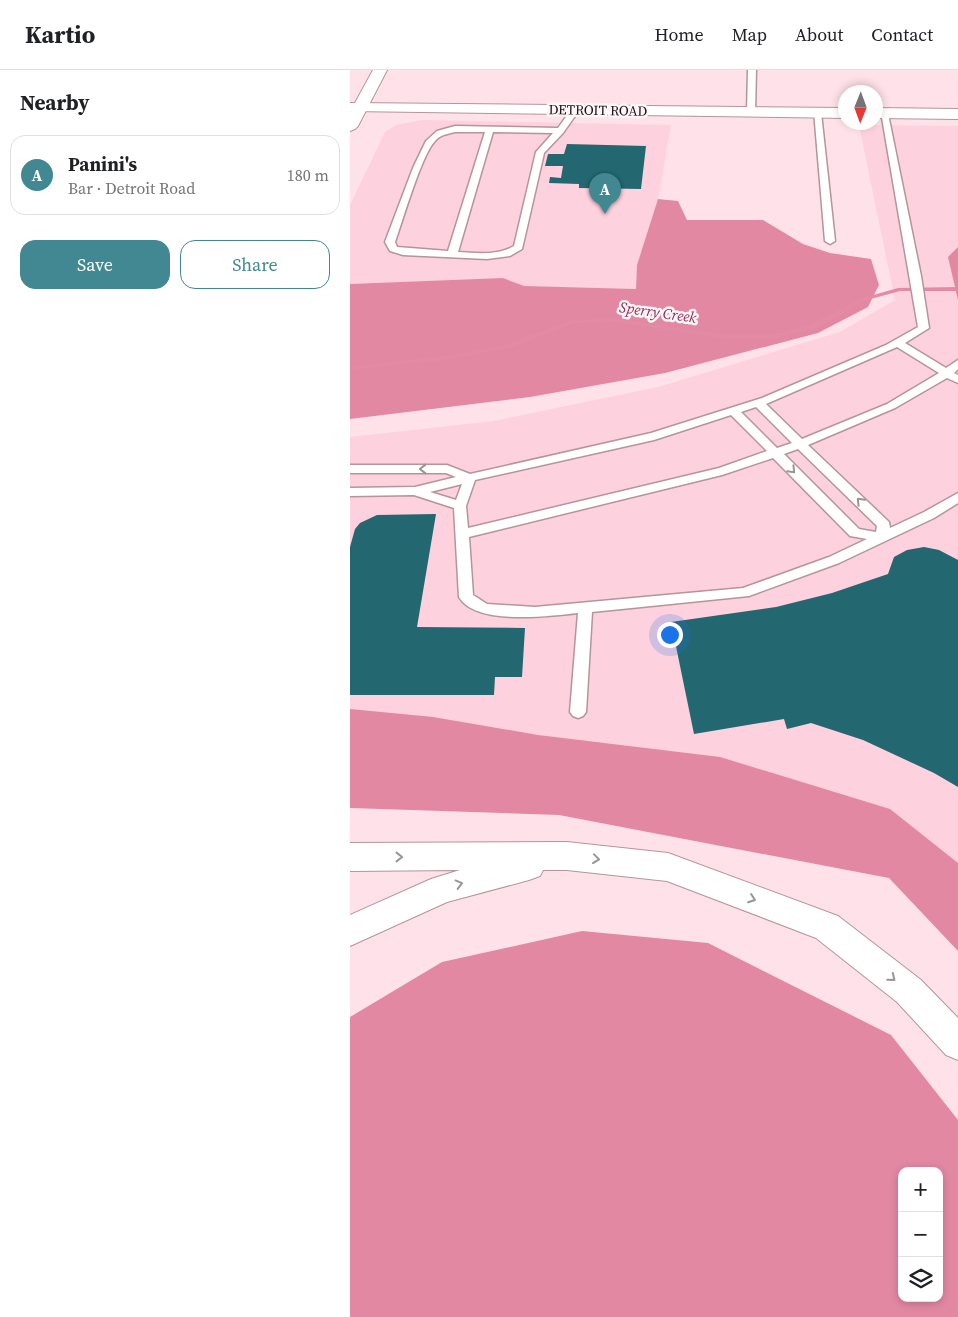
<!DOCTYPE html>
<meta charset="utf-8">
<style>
body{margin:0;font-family:"Source Serif 4",serif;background:#f6f6f6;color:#202124}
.controls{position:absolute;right:15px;bottom:15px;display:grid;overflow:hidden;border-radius:10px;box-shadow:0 2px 8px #0003}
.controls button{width:45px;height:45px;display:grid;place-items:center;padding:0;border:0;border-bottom:1px solid #e0e0e0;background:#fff;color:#202124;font:25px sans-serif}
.compass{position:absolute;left:488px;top:15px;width:45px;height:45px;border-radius:50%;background:#fff;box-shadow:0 2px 8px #0003;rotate:181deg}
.you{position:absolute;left:319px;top:564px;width:18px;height:18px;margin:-12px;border:4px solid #fff;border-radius:50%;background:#1a73e8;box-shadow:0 0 0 8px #1a73e833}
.badge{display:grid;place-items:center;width:32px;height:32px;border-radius:50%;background:#428892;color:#fff;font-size:16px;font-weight:700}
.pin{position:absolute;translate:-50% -41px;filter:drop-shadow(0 1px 2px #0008)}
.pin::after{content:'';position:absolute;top:26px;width:18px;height:15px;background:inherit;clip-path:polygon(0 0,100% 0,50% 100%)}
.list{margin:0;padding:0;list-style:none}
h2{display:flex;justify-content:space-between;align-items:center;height:65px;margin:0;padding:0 20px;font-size:21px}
h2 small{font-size:16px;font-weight:400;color:#757577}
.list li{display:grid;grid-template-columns:32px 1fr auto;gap:15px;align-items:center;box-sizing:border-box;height:80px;margin:0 10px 10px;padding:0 10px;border:1px solid #e0e0e0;border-radius:15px}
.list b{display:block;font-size:19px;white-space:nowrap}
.list p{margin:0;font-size:16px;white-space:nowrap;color:#757577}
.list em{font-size:16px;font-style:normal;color:#757577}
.actions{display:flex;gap:10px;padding:15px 20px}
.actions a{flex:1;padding:11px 0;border:1px solid #428892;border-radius:15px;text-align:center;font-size:18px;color:#428892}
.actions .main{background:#428892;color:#fff}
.icon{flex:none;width:28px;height:28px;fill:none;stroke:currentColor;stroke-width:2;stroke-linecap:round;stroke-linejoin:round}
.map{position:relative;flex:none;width:608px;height:1247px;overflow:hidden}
header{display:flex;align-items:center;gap:30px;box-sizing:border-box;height:70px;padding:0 25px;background:#fff;border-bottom:1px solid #e0e0e0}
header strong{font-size:24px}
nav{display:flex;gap:28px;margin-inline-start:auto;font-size:18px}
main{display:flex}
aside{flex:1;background:#fff}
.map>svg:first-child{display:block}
</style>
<header>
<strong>Kartio</strong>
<nav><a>Home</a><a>Map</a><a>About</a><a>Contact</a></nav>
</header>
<main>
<aside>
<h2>Nearby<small></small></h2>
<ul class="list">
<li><span class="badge">A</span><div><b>Panini's</b><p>Bar · Detroit Road</p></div><em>180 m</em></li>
</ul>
<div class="actions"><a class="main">Save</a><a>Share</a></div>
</aside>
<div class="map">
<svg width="608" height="1247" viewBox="0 0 608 1247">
<rect width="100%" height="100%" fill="#ffe2e9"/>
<!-- built -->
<g fill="#fdd1dd">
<path d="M73,50L321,55L308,129L287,195L286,219L174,216L153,208L0,214V135L35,62L46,55Z"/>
<path d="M509,55L608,56V824L595,811L0,705V367L144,351L308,317L490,262L545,230Z"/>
</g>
<!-- forest -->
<g fill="#e288a3" fill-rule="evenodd">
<path d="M308,129L328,131L337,150H413L453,174L480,183L521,189L529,215L518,237L468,263L315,303L180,327L0,349V214L153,208L174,216L286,219L287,195Z"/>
<path d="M608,177V230L598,187Z"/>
<path d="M0,639L83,647L188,665L370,687L540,739L608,793V881L539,808L209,745L0,738Z"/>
<path d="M232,861L358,873L541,965L608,1050V1247H0V947L92,892ZM552,1101H589V1228H552Z"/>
</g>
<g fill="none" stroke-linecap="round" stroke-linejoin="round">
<!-- stream -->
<path fill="#e38aa5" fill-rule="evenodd" d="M608,217V221H550L517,230L467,258L421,269H376L264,252L223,254L160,278L95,290L0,300V296L95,286L158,274L222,250L264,248L376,265H421L461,254L513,228L548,218Z"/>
</g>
<!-- building -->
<g fill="#236770">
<path d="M217,74L296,76L291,119L229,118V114L199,113L200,107L211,108L213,96H195L198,84H214Z"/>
<path d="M86,444L67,557L175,558L172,607H145L144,625H0V477L5,459L10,453L27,445Z"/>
<path d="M574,477L589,480L608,490V717L584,703L513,670L461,653L437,659L434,649L344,664L321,552L426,537L482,523L538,504L544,487L557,480Z"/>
</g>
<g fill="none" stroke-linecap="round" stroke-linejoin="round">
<defs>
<g id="service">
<path d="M398,0H406L405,42L401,44L397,42Z"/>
<path d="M223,37L230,39L213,63L194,83L172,179L160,186L137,189L53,185L40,181L35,172L63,98L76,71L87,61L105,56L208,58ZM105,62H135L98,181L47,177L45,172C53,150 71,86 85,71C90,65 97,64 105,62ZM143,62L203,63L186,82L164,176C147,186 127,183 108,182Z"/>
<path d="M464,41L471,43L485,171L480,174L475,171Z"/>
<path d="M531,42L538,44L571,206L579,258L555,273L596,298L608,290V299L604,303L608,305V313L597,308L545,338L458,375L539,452L540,458L574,442L608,423V433L584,448L489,493L399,526L242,542L236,642L233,646L228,648L223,646L220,642L228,543C199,546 126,556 109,527L104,438L64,425L0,426V418L65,417L106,407L96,403H0V395H97L120,404L301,363L412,328L536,275L568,257ZM547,277L589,303L537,334L452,369L416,334ZM406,337L442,373L427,378L391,342ZM381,345L417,381L369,398L118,458L116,436L125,410L304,370ZM448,379L527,456L526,462L509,459L434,384ZM423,388L500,466L517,469L479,487L393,518L185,537L137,534L123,525L119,467L372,405ZM112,414L106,430L80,422Z"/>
</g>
<path id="secondary" d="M23,0H37L8,56L5,59L0,61V42Z"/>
<g id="primary">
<path d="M0,33L496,38V48L0,41Z"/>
<path d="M526,38L608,39V49L526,48Z"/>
</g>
<path id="motorway" d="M217,772L318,783L488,846L571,910L608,948V990L596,985L547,932L466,868L317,811L217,800H193L190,806L179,810L97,832L0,876V845L81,809L110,800L0,801V773Z"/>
</defs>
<!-- service casing -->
<use href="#service" stroke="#b5949c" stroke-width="3"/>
<!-- secondary casing -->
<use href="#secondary" stroke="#b5949c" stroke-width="2"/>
<!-- primary casing -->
<use href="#primary" stroke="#b5949c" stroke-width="2"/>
<!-- motorway casing -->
<use href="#motorway" stroke="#b5949c" stroke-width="2"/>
<!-- service -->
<use href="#service" fill="#fff" fill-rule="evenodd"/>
<!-- secondary -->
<use href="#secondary" fill="#fff" fill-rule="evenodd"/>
<!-- primary -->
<use href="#primary" fill="#fff" fill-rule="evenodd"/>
<!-- motorway -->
<use href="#motorway" fill="#fff" fill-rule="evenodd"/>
</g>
<!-- one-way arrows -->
<defs><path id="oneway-chevron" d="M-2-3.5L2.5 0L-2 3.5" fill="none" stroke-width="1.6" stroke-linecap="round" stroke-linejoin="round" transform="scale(1.25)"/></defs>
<g stroke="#999496">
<use href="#oneway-chevron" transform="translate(73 399) rotate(180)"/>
<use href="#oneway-chevron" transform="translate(442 400) rotate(46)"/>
<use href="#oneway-chevron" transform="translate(510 431) rotate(-134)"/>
<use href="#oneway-chevron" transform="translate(49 787)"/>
<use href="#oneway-chevron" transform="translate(246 789) rotate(7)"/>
<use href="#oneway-chevron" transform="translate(109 814) rotate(-15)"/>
<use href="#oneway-chevron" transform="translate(402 829) rotate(20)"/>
<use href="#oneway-chevron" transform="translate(542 908) rotate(39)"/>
</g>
<g text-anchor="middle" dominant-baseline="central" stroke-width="5" stroke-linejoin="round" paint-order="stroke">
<!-- far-street labels -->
<g font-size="14" fill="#1d1115" stroke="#fdf5f7">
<text transform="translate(248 40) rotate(1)">DETROIT ROAD</text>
</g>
<!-- far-water labels -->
<g font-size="15" font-style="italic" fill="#932a53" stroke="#fdf5f7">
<text transform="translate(308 242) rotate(8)">Sperry Creek</text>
</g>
</g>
</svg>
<div class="controls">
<button>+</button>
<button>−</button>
<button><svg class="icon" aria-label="layers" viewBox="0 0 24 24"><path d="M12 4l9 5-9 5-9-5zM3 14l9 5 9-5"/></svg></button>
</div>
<svg class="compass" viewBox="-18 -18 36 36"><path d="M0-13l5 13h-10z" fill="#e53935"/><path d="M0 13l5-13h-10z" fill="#757577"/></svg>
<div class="you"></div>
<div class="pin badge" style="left:255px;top:144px">A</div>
</div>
</main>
